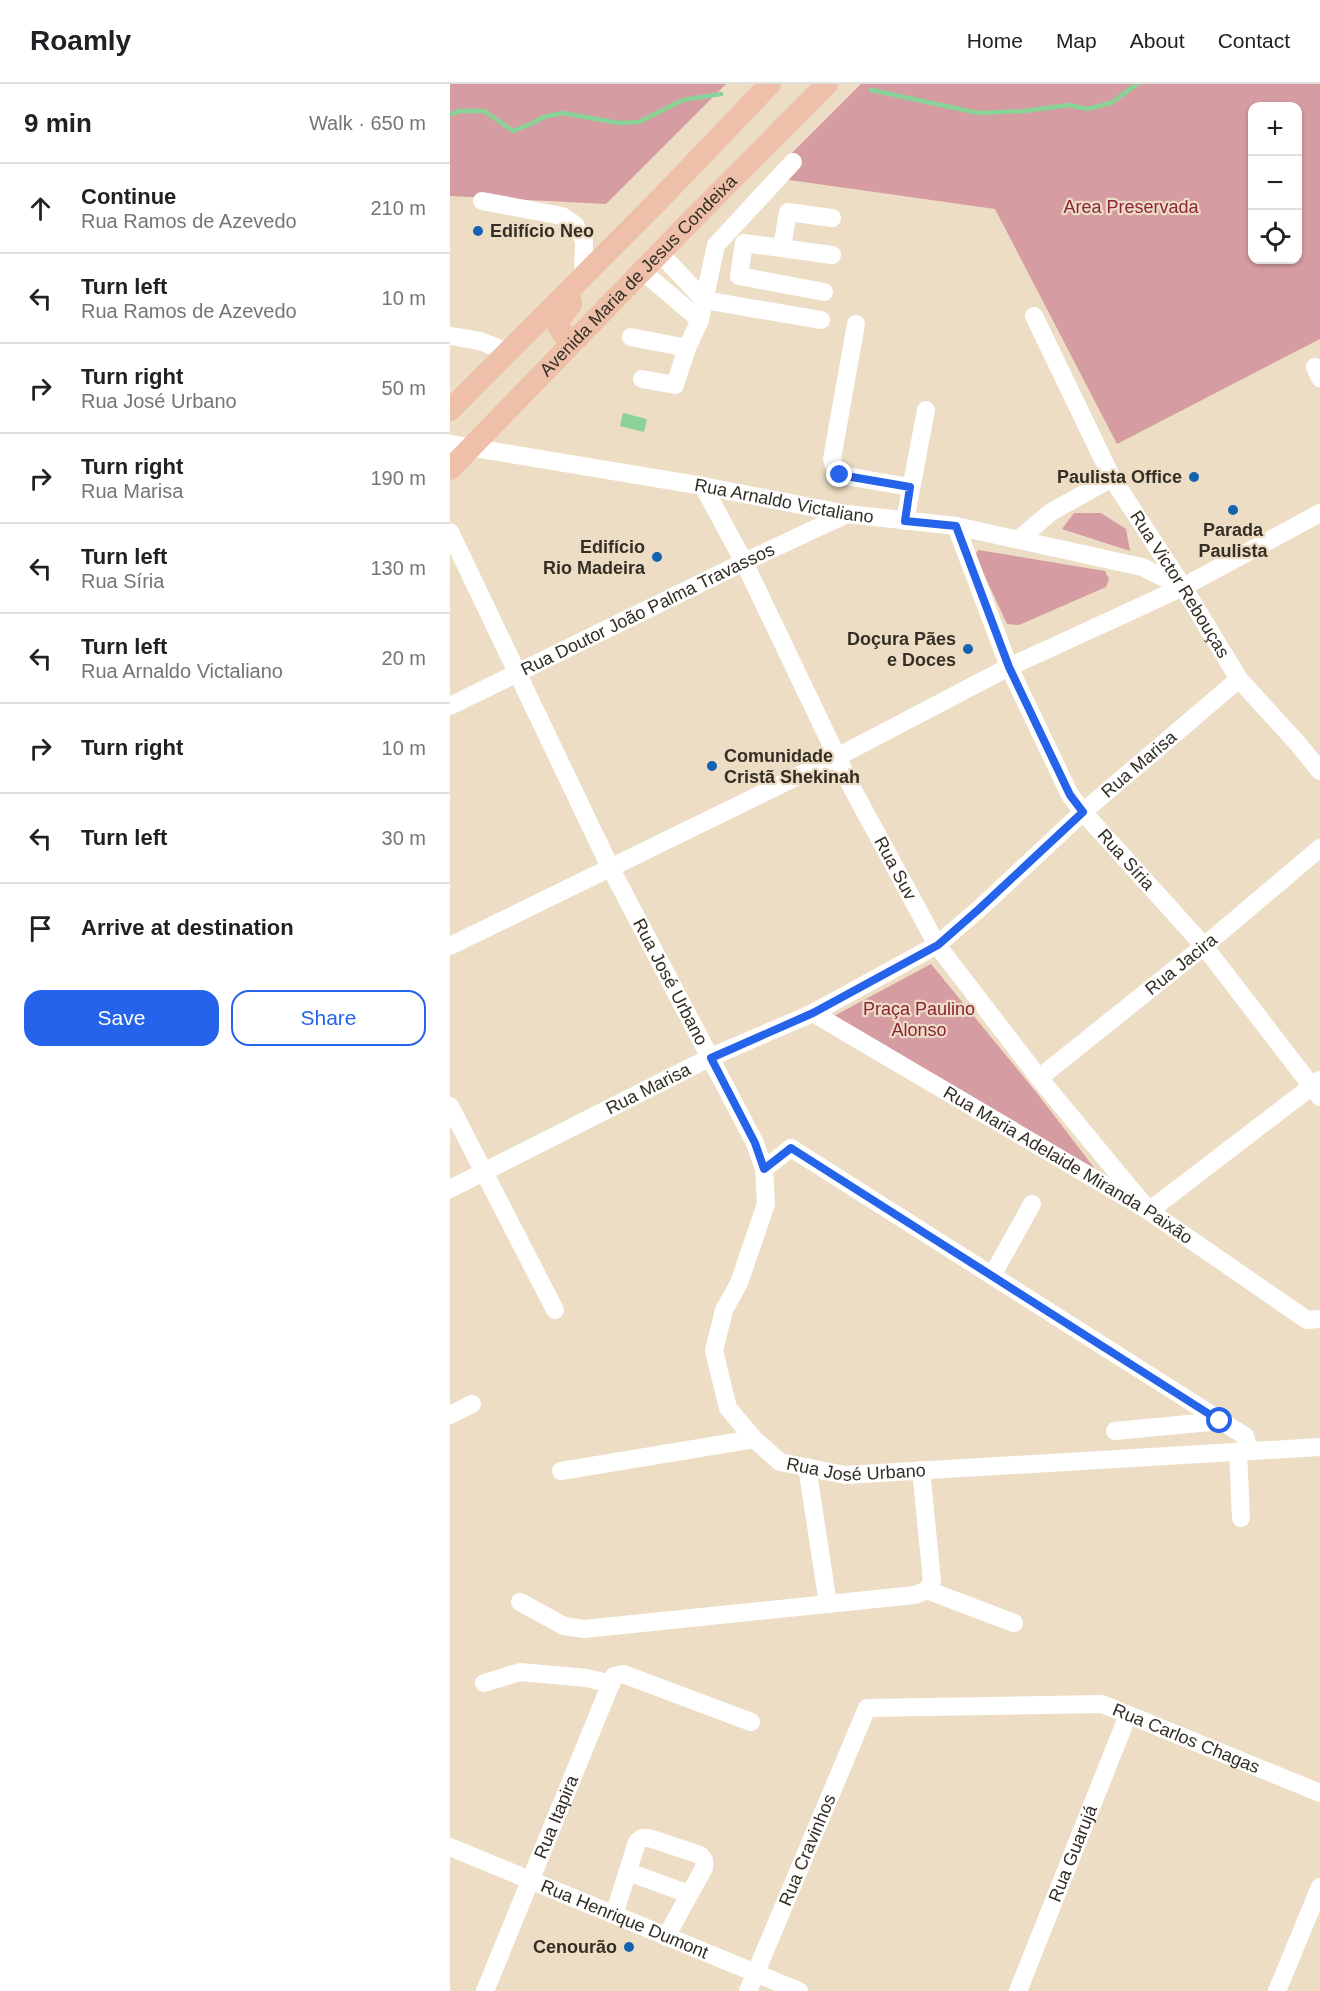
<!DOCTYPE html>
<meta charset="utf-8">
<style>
body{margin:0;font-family:Helvetica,sans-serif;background:#f6f6f6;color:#202124}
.controls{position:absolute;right:18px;top:18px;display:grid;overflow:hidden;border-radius:12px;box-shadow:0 2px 4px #0004}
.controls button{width:54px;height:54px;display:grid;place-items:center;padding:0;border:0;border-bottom:2px solid #e0e0e0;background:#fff;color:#202124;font:30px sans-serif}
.stop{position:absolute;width:18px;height:18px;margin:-14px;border:4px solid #2563eb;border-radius:50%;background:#fff}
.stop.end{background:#2563eb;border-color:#fff;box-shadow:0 2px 6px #0008}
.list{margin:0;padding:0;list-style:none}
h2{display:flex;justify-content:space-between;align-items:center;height:78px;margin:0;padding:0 24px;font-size:26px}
h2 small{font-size:20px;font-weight:400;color:#757577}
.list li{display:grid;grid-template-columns:39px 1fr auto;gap:18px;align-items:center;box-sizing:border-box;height:90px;padding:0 24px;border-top:2px solid #e0e0e0}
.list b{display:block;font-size:22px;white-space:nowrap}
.list p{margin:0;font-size:20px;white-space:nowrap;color:#757577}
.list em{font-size:20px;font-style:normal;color:#757577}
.actions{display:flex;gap:12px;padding:18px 24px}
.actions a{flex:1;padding:14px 0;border:2px solid #2563eb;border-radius:18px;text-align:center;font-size:21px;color:#2563eb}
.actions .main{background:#2563eb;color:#fff}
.icon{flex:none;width:33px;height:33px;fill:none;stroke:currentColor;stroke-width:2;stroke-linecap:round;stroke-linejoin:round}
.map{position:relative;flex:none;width:870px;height:1907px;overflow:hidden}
header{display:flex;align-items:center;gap:36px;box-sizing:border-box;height:84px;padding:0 30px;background:#fff;border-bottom:2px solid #e0e0e0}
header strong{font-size:28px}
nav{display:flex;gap:33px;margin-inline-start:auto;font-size:21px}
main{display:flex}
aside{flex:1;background:#fff}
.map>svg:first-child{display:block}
</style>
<header>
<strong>Roamly</strong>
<nav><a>Home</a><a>Map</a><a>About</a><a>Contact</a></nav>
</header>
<main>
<aside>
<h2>9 min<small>Walk · 650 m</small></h2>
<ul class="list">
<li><svg class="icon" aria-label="ahead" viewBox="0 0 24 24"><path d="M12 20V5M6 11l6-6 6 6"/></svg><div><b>Continue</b><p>Rua Ramos de Azevedo</p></div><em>210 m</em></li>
<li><svg class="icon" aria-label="left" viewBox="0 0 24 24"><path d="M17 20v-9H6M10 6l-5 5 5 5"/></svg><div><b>Turn left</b><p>Rua Ramos de Azevedo</p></div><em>10 m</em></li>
<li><svg class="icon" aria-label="right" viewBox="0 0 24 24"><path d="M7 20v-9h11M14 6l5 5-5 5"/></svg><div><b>Turn right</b><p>Rua José Urbano</p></div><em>50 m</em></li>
<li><svg class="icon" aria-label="right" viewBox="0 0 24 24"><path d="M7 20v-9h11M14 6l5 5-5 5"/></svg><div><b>Turn right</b><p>Rua Marisa</p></div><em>190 m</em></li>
<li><svg class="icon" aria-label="left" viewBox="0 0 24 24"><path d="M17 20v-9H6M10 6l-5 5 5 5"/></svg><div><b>Turn left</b><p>Rua Síria</p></div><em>130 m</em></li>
<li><svg class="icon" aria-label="left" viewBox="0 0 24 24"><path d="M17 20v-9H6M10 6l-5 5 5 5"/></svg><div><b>Turn left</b><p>Rua Arnaldo Victaliano</p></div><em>20 m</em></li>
<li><svg class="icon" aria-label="right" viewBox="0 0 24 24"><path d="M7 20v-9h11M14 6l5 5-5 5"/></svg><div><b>Turn right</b></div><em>10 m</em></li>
<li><svg class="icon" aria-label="left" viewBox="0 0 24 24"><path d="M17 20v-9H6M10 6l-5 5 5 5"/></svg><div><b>Turn left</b></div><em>30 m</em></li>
<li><svg class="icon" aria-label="arrive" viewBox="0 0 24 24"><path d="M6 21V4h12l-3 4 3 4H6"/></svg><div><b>Arrive at destination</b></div></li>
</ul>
<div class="actions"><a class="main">Save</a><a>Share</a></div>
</aside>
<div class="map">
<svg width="870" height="1907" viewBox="0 0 870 1907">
<rect width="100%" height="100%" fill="#ecddc4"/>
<!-- green -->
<g fill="#d59ca2" fill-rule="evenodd">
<path d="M0,0H276L156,120L0,112Z"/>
<path d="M411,0H870V255L667,360L545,125L318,93ZM802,22H848V176H802Z"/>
<path d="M624,429H651L676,445L680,467L612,445Z"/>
<path d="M528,466L655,487L659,495L656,503L569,541L557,540L525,471Z"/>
<path d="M481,880L586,1008L652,1094L382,933Z"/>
</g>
<!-- water -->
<path fill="#89d298" d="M173,329L197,335L194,348L170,342Z"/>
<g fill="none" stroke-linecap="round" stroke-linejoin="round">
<!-- stream -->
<g stroke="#89d298" stroke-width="4.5">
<path d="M421,6L528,29L575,27L619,21L637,25L661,19L687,0"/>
<path d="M0,30L10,27H34L63,47L81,40L94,33L112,29L169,39L189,38L233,16L271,10"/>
</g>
<!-- minor -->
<g stroke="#fff" stroke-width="18">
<path d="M32,117L112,132L125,141L134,156L133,192"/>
<path d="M332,163L338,128L382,134"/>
<path d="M210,169L254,216L371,236"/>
<path d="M192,187L250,236"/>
<path d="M374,208L289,192L294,159L382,171"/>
<path id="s1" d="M584,232L662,394L733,503L789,595L849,661L870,687"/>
<path d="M406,240L382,375L386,388L390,391L460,403"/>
<path d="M0,252L30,257L58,268"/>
<path d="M181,253L237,264"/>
<path d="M865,283L870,294"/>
<path d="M192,295L225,301L237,264L250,236L266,161L343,78"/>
<path id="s2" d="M0,360L253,402L397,430L506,442L692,483L733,503"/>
<path id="s3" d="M253,402L294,478L402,704L487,861L589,994L699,1127"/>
<path d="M455,437L476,326"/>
<path id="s4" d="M506,442L559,583L620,711L633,728L754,862L870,1013"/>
<path id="s5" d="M0,448L160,783L305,1059L314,1085L316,1120L289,1199L274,1226L264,1267L278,1324L304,1355L330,1378L395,1391L870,1363"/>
<path d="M569,455L601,428L662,394"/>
<path id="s6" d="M0,622L294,478L397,430"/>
<path d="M0,862L387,673L559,583L733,503L870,429"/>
<path id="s7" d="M363,929L699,1127L857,1236L870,1235"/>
<path id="s8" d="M589,994L754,862L870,764"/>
<path d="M0,1022L105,1226"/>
<path d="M314,1085L341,1064L795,1352L799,1367"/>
<path id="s9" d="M0,1105L261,973L363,929L487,861L529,825L633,728L789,595"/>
<path d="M699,1127L870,996"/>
<path d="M542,1192L582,1120"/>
<path d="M0,1331L22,1320"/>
<path d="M665,1347L770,1337"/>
<path d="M788,1368L791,1434"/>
<path d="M357,1383L378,1520"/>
<path d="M111,1387L304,1355"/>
<path d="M477,1506L564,1539"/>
<path d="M70,1518L114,1542L134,1545L465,1511L477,1506L482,1497L471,1386"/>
<path d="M34,1599L70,1588L137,1594L161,1600"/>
<path id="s10" d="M0,1763L349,1907"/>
<path d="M178,1788L239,1810"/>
<path d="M164,1831L187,1758L192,1754H199L250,1771L254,1776V1784L216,1853"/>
<path id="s11" d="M35,1907L164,1592L173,1590L301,1638"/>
<path id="s12" d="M298,1907L417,1624L652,1620L870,1709"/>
<path id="s13" d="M568,1907L678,1631"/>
<path d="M827,1907L870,1803"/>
</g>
<!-- major -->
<g stroke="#eebfa9" stroke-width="22">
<path d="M120,215L121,220L109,236L108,242L116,254H128"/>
<path d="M0,326L209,116L320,0"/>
<path id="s14" d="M0,385L234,144L377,0"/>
</g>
</g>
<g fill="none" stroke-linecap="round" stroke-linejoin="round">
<!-- route -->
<path stroke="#2563eb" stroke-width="8" d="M390,391L460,403L455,437L506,442L559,583L620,711L633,728L529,825L488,861L363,929L261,974L305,1059L314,1085L341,1064L770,1337"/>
</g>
<!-- markers -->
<g fill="#1463b2" stroke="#ecddc4" stroke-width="2">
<circle cx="28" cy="147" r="6"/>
<circle cx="744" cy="393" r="6"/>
<circle cx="783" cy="426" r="6"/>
<circle cx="207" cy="473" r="6"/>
<circle cx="518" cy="565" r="6"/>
<circle cx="262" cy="682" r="6"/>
<circle cx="179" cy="1863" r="6"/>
</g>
<g text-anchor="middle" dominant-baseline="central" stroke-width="4.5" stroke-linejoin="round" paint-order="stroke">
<!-- park labels -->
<g font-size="18" fill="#8b233a" stroke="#ecddc4">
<text x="681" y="123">Area Preservada</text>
<text x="469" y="925">Praça Paulino<tspan x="469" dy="21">Alonso</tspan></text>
</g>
<!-- poi labels -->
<g font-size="18" font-weight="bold" fill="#342f25" stroke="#ecddc4" text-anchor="end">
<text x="40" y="147" text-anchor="start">Edifício Neo</text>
<text x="732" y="393">Paulista Office</text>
<text x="783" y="446" text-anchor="middle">Parada<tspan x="783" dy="21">Paulista</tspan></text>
<text x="195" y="463">Edifício<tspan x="195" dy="21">Rio Madeira</tspan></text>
<text x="506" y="555">Doçura Pães<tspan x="506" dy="21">e Doces</tspan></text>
<text x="274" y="672" text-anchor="start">Comunidade<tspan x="274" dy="21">Cristã Shekinah</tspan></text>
<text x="167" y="1863">Cenourão</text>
</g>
<!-- street labels -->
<g font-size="18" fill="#342f25" stroke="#ecddc4">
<text stroke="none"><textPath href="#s14" startOffset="270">Avenida Maria de Jesus Condeixa</textPath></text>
<text stroke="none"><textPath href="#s2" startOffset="339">Rua Arnaldo Victaliano</textPath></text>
<text stroke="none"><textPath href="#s1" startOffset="306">Rua Victor Rebouças</textPath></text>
<text stroke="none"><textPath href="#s6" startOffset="220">Rua Doutor João Palma Travassos</textPath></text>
<text stroke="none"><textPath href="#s9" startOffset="816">Rua Marisa</textPath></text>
<text stroke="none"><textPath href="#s4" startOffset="378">Rua Síria</textPath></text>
<text stroke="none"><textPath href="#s3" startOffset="428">Rua Suv</textPath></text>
<text stroke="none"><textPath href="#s8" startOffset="182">Rua Jacira</textPath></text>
<text stroke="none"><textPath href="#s5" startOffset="501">Rua José Urbano</textPath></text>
<text stroke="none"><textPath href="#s9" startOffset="222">Rua Marisa</textPath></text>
<text stroke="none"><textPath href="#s7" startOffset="297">Rua Maria Adelaide Miranda Paixão</textPath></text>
<text stroke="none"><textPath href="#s5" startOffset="1113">Rua José Urbano</textPath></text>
<text stroke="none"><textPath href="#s12" startOffset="633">Rua Carlos Chagas</textPath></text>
<text stroke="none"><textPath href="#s11" startOffset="188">Rua Itapira</textPath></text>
<text stroke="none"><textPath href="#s12" startOffset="153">Rua Cravinhos</textPath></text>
<text stroke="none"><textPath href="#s13" startOffset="148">Rua Guarujá</textPath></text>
<text stroke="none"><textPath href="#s10" startOffset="189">Rua Henrique Dumont</textPath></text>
</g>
</g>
</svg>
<div class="controls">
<button>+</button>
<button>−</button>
<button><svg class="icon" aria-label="locate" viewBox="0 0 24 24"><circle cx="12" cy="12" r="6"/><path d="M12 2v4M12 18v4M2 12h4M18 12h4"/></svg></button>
</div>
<div class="stop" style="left:770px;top:1337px"></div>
<div class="stop end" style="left:390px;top:391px"></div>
</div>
</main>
